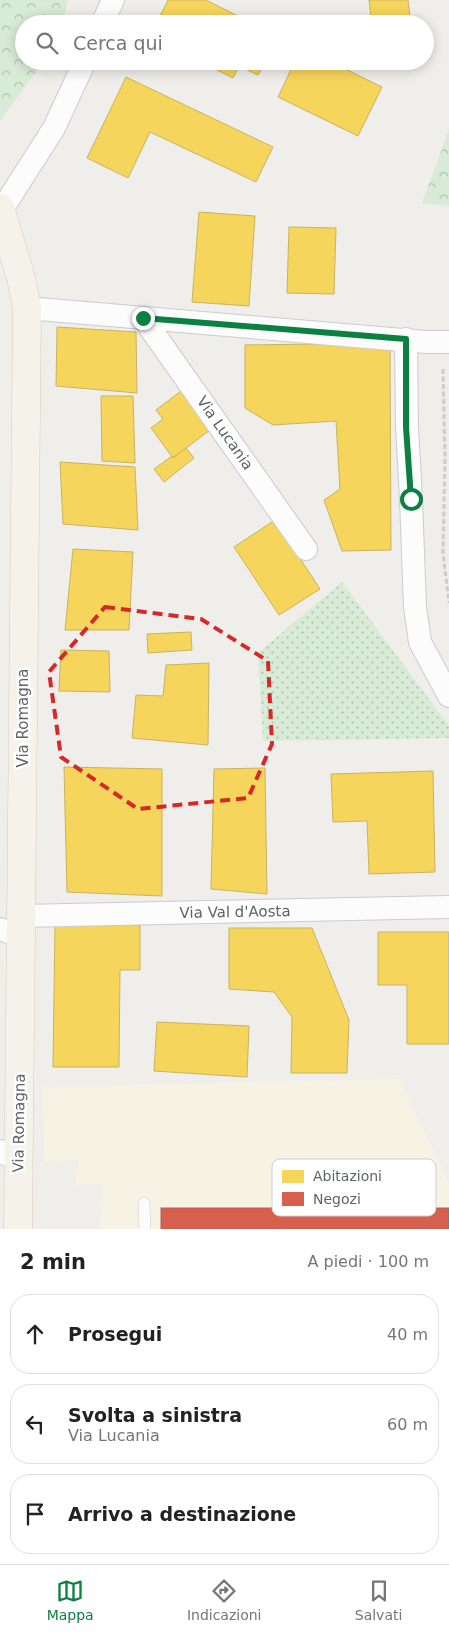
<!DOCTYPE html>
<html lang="it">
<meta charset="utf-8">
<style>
body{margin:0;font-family:"DejaVu Sans",sans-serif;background:#f2f2f2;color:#222}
.stop{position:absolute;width:15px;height:15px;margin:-11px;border:4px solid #0b8043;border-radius:50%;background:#fff}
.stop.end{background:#0b8043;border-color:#fff;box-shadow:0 1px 5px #0008}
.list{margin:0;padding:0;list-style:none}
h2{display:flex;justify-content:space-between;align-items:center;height:65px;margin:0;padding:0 20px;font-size:21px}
h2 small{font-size:16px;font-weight:400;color:#767676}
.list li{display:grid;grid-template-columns:32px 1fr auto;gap:15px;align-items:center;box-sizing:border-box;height:80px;margin:0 10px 10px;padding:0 10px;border:1px solid #e0e0e0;border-radius:20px}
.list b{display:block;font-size:19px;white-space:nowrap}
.list p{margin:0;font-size:16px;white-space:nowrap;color:#767676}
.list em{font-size:16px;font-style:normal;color:#767676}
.icon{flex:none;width:28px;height:28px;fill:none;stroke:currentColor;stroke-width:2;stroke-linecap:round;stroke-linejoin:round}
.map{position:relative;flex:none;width:449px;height:1229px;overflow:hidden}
.search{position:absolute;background:#fff;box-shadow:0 2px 12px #0003;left:15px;right:15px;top:15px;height:55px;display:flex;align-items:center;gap:12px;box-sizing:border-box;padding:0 18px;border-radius:28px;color:#767676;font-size:19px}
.sheet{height:335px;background:#fff}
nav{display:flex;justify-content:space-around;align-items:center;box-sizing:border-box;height:70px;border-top:1px solid #e0e0e0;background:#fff;font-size:14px;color:#767676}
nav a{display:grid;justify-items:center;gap:2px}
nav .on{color:#0b8043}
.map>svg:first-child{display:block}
</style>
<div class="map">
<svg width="449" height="1229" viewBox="0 0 449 1229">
<defs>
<pattern id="grass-dots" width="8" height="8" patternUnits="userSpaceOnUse" patternTransform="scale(1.25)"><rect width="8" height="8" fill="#d8ebd6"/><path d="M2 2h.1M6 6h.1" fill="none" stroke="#b2c2b1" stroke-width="1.8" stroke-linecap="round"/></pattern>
<pattern id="forest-crowns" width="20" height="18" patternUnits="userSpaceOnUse" patternTransform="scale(1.25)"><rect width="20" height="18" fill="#d8ebd6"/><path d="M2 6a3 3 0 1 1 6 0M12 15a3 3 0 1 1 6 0" fill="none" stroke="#b2c2b1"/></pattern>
</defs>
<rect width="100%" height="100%" fill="#efeeea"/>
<!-- commercial -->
<path fill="#f7f3e4" d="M399,1079L449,1183V1229H100L102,1183L75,1185L79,1159L44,1162L43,1087Z"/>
<!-- grass -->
<path fill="url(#grass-dots)" d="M342,582L449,726V738L263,741L258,653Z"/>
<!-- forest -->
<g fill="url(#forest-crowns)">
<path d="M0,0H68L63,24H24V61H44L0,121Z"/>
<path d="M449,129V206L422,203Z"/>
</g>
<!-- homes -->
<g fill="#f6d55c" stroke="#c9b360">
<path d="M168,0H206L254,24H156Z"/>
<path d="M369,0H408L411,24H388L389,19L380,17L371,18Z"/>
<path d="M199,61H265L258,75L239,66L233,78Z"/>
<path d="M295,61H329L382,87L358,136L278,97Z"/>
<path d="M126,77L273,147L256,182L150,132L128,178L87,158Z"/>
<path d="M199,212L255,216L249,306L192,302Z"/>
<path d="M289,227L336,228L334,294L287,293Z"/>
<path d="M57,327L136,332L137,393L56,386Z"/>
<path d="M390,343L391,550L342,551L324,500L340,489L336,421L273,425L245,408V345Z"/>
<path d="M181,391L210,430L173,458L151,428L163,419L156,410Z"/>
<path d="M101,396H133L135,463L102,461Z"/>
<path d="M186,448L194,458L164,482L154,469L172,456L173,458Z"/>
<path d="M60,462L135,467L138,530L63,524Z"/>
<path d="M275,520L320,589L279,615L234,547Z"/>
<path d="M73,549L133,552L129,630H65Z"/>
<path d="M191,632L192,650L148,653L147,634Z"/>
<path d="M61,650L109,651L110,692L59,691Z"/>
<path d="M209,663L208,745L132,738L136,695L163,696L166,665Z"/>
<path d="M64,767L162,769V896L67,892Z"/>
<path d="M265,768L267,894L211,889L214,769Z"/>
<path d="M433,771L435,872L369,874L367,821L333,822L331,774Z"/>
<path d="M55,924L140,925V970H120L119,1067H53Z"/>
<path d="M229,928H312L349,1020L347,1073H291L292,1017L274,992L229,989Z"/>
<path d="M378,932H449V1044H407V985H378Z"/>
<path d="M157,1022L249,1026L247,1077L154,1071Z"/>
</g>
<!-- shops -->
<rect fill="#d6604d" stroke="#b26155" x="161" y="1208" width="288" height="21"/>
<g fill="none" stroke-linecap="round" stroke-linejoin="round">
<defs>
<path id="service" d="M144,1203L145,1229"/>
<g id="minor">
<path d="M102,24L113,0"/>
<path d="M1,211L54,128L85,61"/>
<path d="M27,308L426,342H449"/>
<path d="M143,318L306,549"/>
<path d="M406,339L407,427L411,499L415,607L420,642L449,696"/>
<path d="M21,916L449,907"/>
<path d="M0,929L21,937"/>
<path d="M0,1151L19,1161"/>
</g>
<path id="primary" d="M0,208L21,278L27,308L18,1229"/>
</defs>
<!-- service casing -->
<use href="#service" stroke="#cbcccc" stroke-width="12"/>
<!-- minor casing -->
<use href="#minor" stroke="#cbcccc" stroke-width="24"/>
<!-- primary casing -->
<use href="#primary" stroke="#d7ceb8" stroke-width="29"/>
<!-- path -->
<path stroke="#cacfcc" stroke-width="3" stroke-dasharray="5 2.5" stroke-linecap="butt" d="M443,369L445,458L443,553L449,603"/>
<!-- service -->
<use href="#service" stroke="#fdfcfc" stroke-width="11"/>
<!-- minor -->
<use href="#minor" stroke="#fdfcfc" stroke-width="22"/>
<!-- primary -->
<use href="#primary" stroke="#f4f2e9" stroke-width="28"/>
</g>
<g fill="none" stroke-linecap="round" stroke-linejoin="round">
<!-- route -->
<path stroke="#0b8043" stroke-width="6" d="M143,318L406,339V427L411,499"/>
</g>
<!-- marked area -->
<path fill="none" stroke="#d62828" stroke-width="4" stroke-dasharray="10 6" stroke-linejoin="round" d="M105,607L201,619L268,661L272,744L248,798L138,809L61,757L49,672Z"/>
<g text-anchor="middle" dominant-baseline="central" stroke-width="5" stroke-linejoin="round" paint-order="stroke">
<!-- street labels -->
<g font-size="15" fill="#5f6368" stroke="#fff">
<text transform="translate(225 433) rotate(55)">Via Lucania</text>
<text transform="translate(23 718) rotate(-90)">Via Romagna</text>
<text transform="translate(235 912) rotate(-1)">Via Val d'Aosta</text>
<text transform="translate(19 1123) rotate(-89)">Via Romagna</text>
</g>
</g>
<!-- legend -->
<rect x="272" y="1159" width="164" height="57" rx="8" fill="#fff" stroke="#cfd0d2" stroke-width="1"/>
<rect x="282" y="1170" width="22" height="13" fill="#f6d55c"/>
<rect x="282" y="1192" width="22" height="14" fill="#d6604d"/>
<g font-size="14" fill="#5f6368">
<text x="313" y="1181">Abitazioni</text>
<text x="313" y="1204">Negozi</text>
</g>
</svg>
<div class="stop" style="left:411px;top:499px"></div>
<div class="stop end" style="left:143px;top:318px"></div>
<div class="search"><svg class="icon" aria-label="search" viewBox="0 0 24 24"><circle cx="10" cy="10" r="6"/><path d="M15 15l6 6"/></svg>Cerca qui</div>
</div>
<section class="sheet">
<h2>2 min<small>A piedi · 100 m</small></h2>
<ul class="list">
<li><svg class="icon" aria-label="ahead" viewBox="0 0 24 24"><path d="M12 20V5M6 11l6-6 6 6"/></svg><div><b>Prosegui</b></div><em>40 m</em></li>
<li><svg class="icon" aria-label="left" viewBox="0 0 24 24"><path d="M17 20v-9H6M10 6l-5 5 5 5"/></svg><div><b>Svolta a sinistra</b><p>Via Lucania</p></div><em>60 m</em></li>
<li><svg class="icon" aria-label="arrive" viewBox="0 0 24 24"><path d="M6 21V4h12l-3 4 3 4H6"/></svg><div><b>Arrivo a destinazione</b></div></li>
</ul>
</section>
<nav>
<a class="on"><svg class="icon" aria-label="map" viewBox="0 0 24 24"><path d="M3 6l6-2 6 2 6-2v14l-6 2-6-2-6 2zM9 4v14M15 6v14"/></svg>Mappa</a>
<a><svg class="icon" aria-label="directions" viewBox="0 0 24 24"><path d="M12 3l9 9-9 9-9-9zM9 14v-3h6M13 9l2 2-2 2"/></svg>Indicazioni</a>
<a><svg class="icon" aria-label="saved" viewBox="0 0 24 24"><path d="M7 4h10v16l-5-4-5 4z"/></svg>Salvati</a>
</nav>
